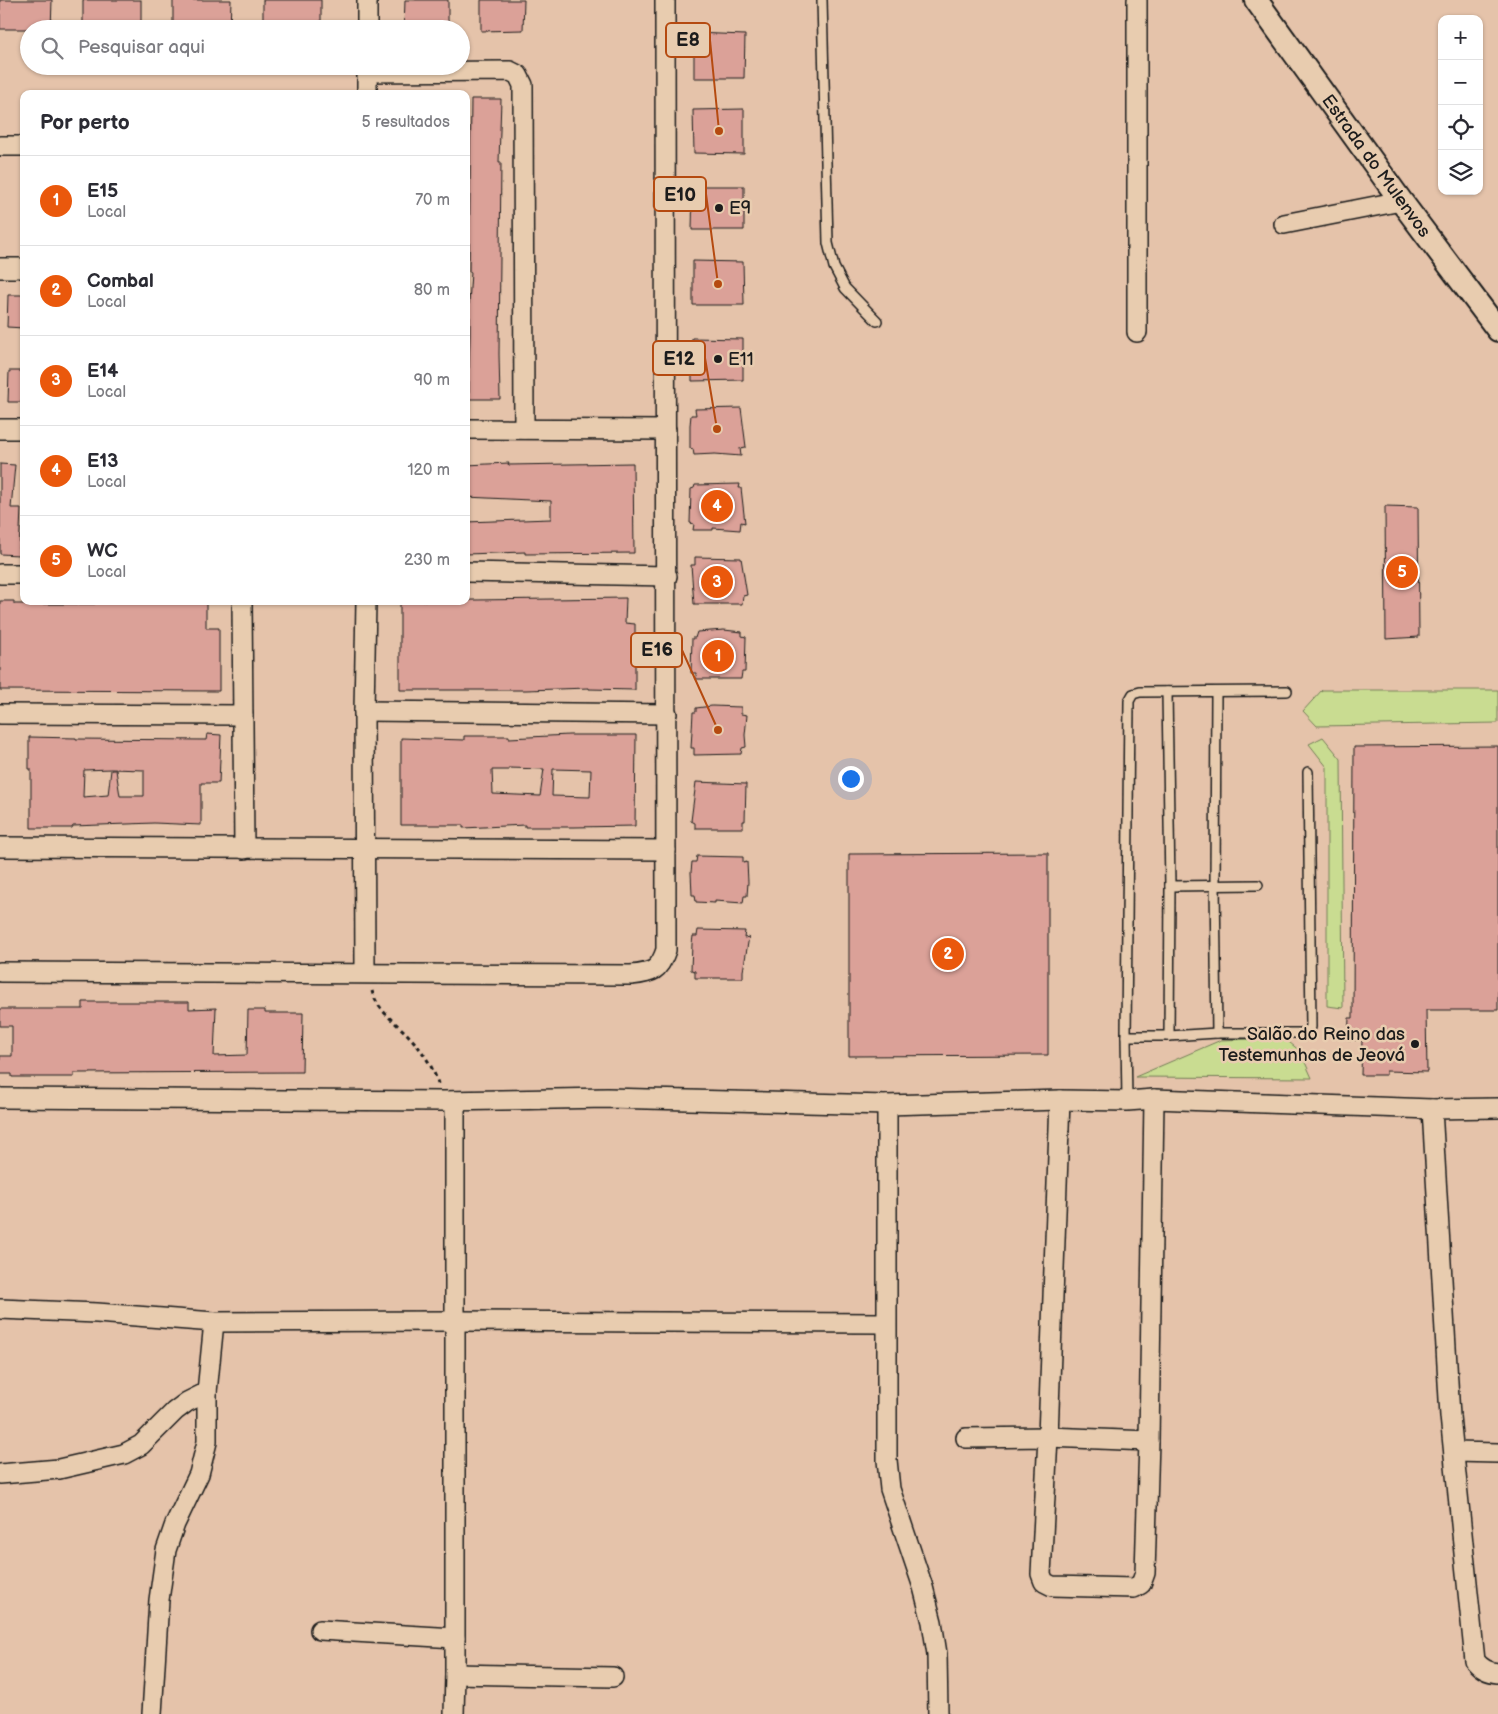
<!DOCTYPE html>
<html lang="pt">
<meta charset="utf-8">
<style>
body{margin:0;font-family:"Balsamiq Sans",sans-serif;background:#f2f2f3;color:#2b2b33}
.controls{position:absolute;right:15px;top:15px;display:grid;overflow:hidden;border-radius:10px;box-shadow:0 1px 4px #0004}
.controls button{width:45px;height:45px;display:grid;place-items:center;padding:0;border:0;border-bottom:1px solid #e1e1e2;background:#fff;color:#2b2b33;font:25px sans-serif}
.you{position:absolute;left:850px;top:778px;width:18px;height:18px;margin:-12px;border:4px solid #fff;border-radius:50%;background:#1a73e8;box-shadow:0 0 0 8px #1a73e833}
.badge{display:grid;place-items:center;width:32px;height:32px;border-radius:50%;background:#ea580c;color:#fff;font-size:16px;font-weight:700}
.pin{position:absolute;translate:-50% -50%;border:2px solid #fff;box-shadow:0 1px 5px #0006}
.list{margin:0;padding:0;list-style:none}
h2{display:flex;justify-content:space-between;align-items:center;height:65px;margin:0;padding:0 20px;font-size:21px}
h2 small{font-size:16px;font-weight:400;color:#7c7c81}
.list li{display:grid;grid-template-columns:32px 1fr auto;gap:15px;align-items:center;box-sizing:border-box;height:90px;padding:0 20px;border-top:1px solid #e1e1e2}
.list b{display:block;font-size:19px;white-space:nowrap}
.list p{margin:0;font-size:16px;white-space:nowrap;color:#7c7c81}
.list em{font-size:16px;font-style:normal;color:#7c7c81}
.icon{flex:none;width:28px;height:28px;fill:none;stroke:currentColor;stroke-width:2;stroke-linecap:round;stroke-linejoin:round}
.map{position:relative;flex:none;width:1498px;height:1714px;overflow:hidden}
.search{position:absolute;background:#fff;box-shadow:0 1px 4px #0004;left:20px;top:20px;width:450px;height:55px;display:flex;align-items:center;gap:12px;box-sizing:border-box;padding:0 18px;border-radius:28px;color:#7c7c81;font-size:19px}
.panel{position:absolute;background:#fff;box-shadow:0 1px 4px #0004;left:20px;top:90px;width:450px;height:515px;border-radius:10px}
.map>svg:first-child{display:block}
</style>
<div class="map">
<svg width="1498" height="1714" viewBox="0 0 1498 1714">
<rect width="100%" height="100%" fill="#e5c3aa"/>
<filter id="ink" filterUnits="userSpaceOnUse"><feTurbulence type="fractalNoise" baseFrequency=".02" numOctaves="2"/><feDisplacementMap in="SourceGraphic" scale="10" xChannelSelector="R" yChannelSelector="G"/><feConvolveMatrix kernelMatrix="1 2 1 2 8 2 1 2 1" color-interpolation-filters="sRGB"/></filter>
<g filter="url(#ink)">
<!-- green -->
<g fill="#c9dc91" stroke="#727c56">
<path d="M1322,690H1498V723L1317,726L1303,711Z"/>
<path d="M1323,737L1341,759L1343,1008L1327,1006V767L1309,744Z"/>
<path d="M1284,1038L1300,1051L1312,1078L1135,1077L1221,1040Z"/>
</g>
<!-- building -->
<g fill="#dba198" stroke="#1c1c1c" fill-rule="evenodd">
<path d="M0,0H52L51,29H0Z"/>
<rect x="83" y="0" width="58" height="29"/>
<path d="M173,0H231L230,29L173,28Z"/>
<rect x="263" y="0" width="58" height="29"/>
<path d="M405,0H448V29H404Z"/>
<path d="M481,0H524L523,30L481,31Z"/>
<path d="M694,33L745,35L744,78H694Z"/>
<path d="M471,99H501L499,162H501L499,354L500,399H469V381H466V368H469L470,335V317H466V304H469L471,272H469Z"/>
<path d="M744,109V154L694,153L693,110Z"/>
<path d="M693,186H744V230H692Z"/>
<path d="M693,261L743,262L744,305H693Z"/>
<path d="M8,295H24V328L7,327Z"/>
<path d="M692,338L743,339V380L692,381Z"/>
<path d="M9,371H24V402H8Z"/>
<path d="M741,408L746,447L740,448L741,456L715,454L694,455L693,449L690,448V425L691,415H696L695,409Z"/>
<path d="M509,463L508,465L633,463L634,553L525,554V552L466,554V522L551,519V501L466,497V465Z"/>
<path d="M0,464L15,465L11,508H21L19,555L0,554Z"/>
<path d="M740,484L739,488H741L745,523L741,522L740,530L713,528V530H693L694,524L690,523L691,489L694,488L695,485Z"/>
<path d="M1385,506L1418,507L1419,637L1386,639Z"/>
<path d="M695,557L741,558L747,595L743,596L742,604H694L691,565H695Z"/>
<path d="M626,598L625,623L635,624V690L589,689V688L526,690H400V601Z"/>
<path d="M0,601H14V604H95V602L206,603V628H219V691L0,690Z"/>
<path d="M724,630L742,632V636L746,637L745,672H742L741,679H696V673H691L692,638H695L697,632Z"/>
<path d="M712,706L741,707V714L747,715L745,735L746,747L742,748L741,754L694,755V748H691L693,712H696V708Z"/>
<path d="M207,734L221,735L219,783H201V825L154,823L73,826L72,828H31V769H29V737L76,738V739L206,740ZM111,769L144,770V796H120L116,770H111L108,795L83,797L84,770Z"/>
<path d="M569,735H636L635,826L574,827H525V825L463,828V825H401V738L464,740V736H509V738ZM509,768L544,769L540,796L493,794L492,770H509ZM553,769L591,770L590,797L552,796Z"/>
<path d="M1498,746V1010H1426L1427,1072L1386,1071V1075H1361L1362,1040H1348L1349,1018H1353L1354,747Z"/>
<path d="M696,782L746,784L745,821H743V828H695V823L691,821Z"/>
<path d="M1048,853V1055L849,1056V854Z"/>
<path d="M697,856L743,857V863L747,862L748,882L747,896H744L743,903L715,901V903L696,902L695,895H692L691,872L692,862H696Z"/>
<path d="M698,930L745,931L744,938L749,937L743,971V978H695V971L691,970L692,944L693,936H697Z"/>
<path d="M83,1002H189V1009L216,1008L214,1056L247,1055L248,1010H265V1013H303L302,1072L74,1073V1077H12V1074H0V1056H12V1026H0V1009H83Z"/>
</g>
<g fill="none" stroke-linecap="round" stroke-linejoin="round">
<defs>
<g id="service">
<path d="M822,0L828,243L834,267L845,288L877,321"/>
<path d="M1167,692L1170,886L1169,1036"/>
<path d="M1216,693L1215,885L1217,1033"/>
<path d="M1170,886L1258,885"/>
<path d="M1126,1036H1169L1217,1033H1303L1308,1031L1311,1027L1308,772"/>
<path d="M1127,1101L1126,1036L1129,701L1133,694L1140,692L1287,691"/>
</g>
<g id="minor">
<path d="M367,29V0"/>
<path d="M367,66V94"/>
<path d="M367,72L510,71L518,75L523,85L524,429"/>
<path d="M0,146H24"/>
<path d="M1284,224L1401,201"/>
<path d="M0,268H24"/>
<path d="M1137,332V0"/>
<path d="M0,429H24"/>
<path d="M466,429L666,430"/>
<path d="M466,572L667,576"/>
<path d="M0,574H24"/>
<path d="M242,601L244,849"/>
<path d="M364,711L667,714"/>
<path d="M0,714L243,715"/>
<path d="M0,847L666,850"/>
<path d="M0,972L631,975C652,973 659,971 666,950L665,0"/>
<path d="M365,973L364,711L366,601"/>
<path d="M0,1098L443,1101L607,1098L887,1105L1060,1100L1127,1101L1154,1099L1432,1109L1498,1108"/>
<path d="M1060,1100L1048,1437L1041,1574L1044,1582L1052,1586L1134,1588L1141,1584L1145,1573L1149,1441L1154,1099"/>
<path d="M887,1105V1460L890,1489L923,1587L932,1622L937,1654L938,1714"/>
<path d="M1432,1109L1450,1416L1475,1661C1482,1669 1488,1672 1498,1673"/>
<path d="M0,1309L97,1313L214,1322L454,1321L886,1323"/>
<path d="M966,1438L1048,1437L1149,1441"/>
<path d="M1454,1452L1498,1453"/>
<path d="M0,1474L59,1469L124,1454L141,1445L175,1411L187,1402L207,1392"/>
<path d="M320,1630L455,1638"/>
<path d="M455,1674L613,1677"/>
<path d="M152,1714L159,1600L166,1550L175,1524L199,1474L207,1442V1392L214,1322"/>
<path d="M454,1714L455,1674V1101"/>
</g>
<path id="tertiary" d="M1256,0L1401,201L1498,330"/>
</defs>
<!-- service casing -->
<use href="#service" stroke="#1c1c1c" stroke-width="12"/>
<!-- minor casing -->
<use href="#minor" stroke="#1c1c1c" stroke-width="22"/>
<!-- tertiary casing -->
<use href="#tertiary" stroke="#1c1c1c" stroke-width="26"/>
<!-- path -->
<path stroke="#1c1c1c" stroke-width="3" stroke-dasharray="4 4" stroke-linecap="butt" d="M372,991C377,1009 391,1019 405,1032C419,1046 433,1065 438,1084"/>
<!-- service -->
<use href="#service" stroke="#e8ccaf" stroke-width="9"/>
<!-- minor -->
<use href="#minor" stroke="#e8ccaf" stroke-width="19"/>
<!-- tertiary -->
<use href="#tertiary" stroke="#e8ccaf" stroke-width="22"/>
</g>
</g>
<!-- markers -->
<g fill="#1c1c1c" stroke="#e8ccaf" stroke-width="2">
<circle cx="719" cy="208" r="5"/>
<circle cx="718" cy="359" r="5"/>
<circle cx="1415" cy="1044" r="5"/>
</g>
<g text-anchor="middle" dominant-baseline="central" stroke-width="5" stroke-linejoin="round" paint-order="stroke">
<!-- street labels -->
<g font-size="18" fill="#1c1c1c" stroke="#e8ccaf">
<text transform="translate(1376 166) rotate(54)">Estrada do Mulenvos</text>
</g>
<!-- poi labels -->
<g font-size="18" fill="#1c1c1c" stroke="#e8ccaf" text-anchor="start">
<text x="729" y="208">E9</text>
<text x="728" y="359">E11</text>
<text x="1405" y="1034" text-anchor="end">Salão do Reino das<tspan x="1405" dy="21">Testemunhas de Jeová</tspan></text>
</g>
</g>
<!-- callouts -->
<path fill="none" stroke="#b54a10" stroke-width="2" d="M719 131L710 40M718 284L706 194M717 429L705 358M718 730L682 650"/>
<g fill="#b54a10" stroke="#e8ccaf" stroke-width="2">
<circle cx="719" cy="131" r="5"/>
<circle cx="718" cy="284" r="5"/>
<circle cx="717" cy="429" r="5"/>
<circle cx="718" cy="730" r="5"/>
</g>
<g fill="#e8ccaf" stroke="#b54a10" stroke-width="2">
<rect x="666" y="23" width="44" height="34" rx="5"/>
<rect x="654" y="177" width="52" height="34" rx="5"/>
<rect x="653" y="341" width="52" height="34" rx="5"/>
<rect x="631" y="633" width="51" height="34" rx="5"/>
</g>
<g font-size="19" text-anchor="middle" font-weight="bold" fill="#1c1c1c">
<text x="688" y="46">E8</text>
<text x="680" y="201">E10</text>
<text x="679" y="365">E12</text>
<text x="657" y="656">E16</text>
</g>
</svg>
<div class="controls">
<button>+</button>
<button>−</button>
<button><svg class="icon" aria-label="locate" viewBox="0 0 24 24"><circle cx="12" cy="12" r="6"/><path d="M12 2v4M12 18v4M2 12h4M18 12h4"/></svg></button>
<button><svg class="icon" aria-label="layers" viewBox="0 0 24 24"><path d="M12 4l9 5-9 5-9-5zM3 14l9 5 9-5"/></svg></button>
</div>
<div class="you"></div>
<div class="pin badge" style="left:718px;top:656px">1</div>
<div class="pin badge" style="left:948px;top:954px">2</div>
<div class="pin badge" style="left:717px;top:582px">3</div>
<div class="pin badge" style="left:717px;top:506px">4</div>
<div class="pin badge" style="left:1402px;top:572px">5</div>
<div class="search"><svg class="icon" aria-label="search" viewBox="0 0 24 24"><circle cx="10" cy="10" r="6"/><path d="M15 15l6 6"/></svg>Pesquisar aqui</div>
<section class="panel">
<h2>Por perto<small>5 resultados</small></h2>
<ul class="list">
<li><span class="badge">1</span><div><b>E15</b><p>Local</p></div><em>70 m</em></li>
<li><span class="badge">2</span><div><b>Combal</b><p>Local</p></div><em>80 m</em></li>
<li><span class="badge">3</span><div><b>E14</b><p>Local</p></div><em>90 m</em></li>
<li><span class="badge">4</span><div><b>E13</b><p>Local</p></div><em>120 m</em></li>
<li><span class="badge">5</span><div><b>WC</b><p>Local</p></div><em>230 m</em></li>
</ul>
</section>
</div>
